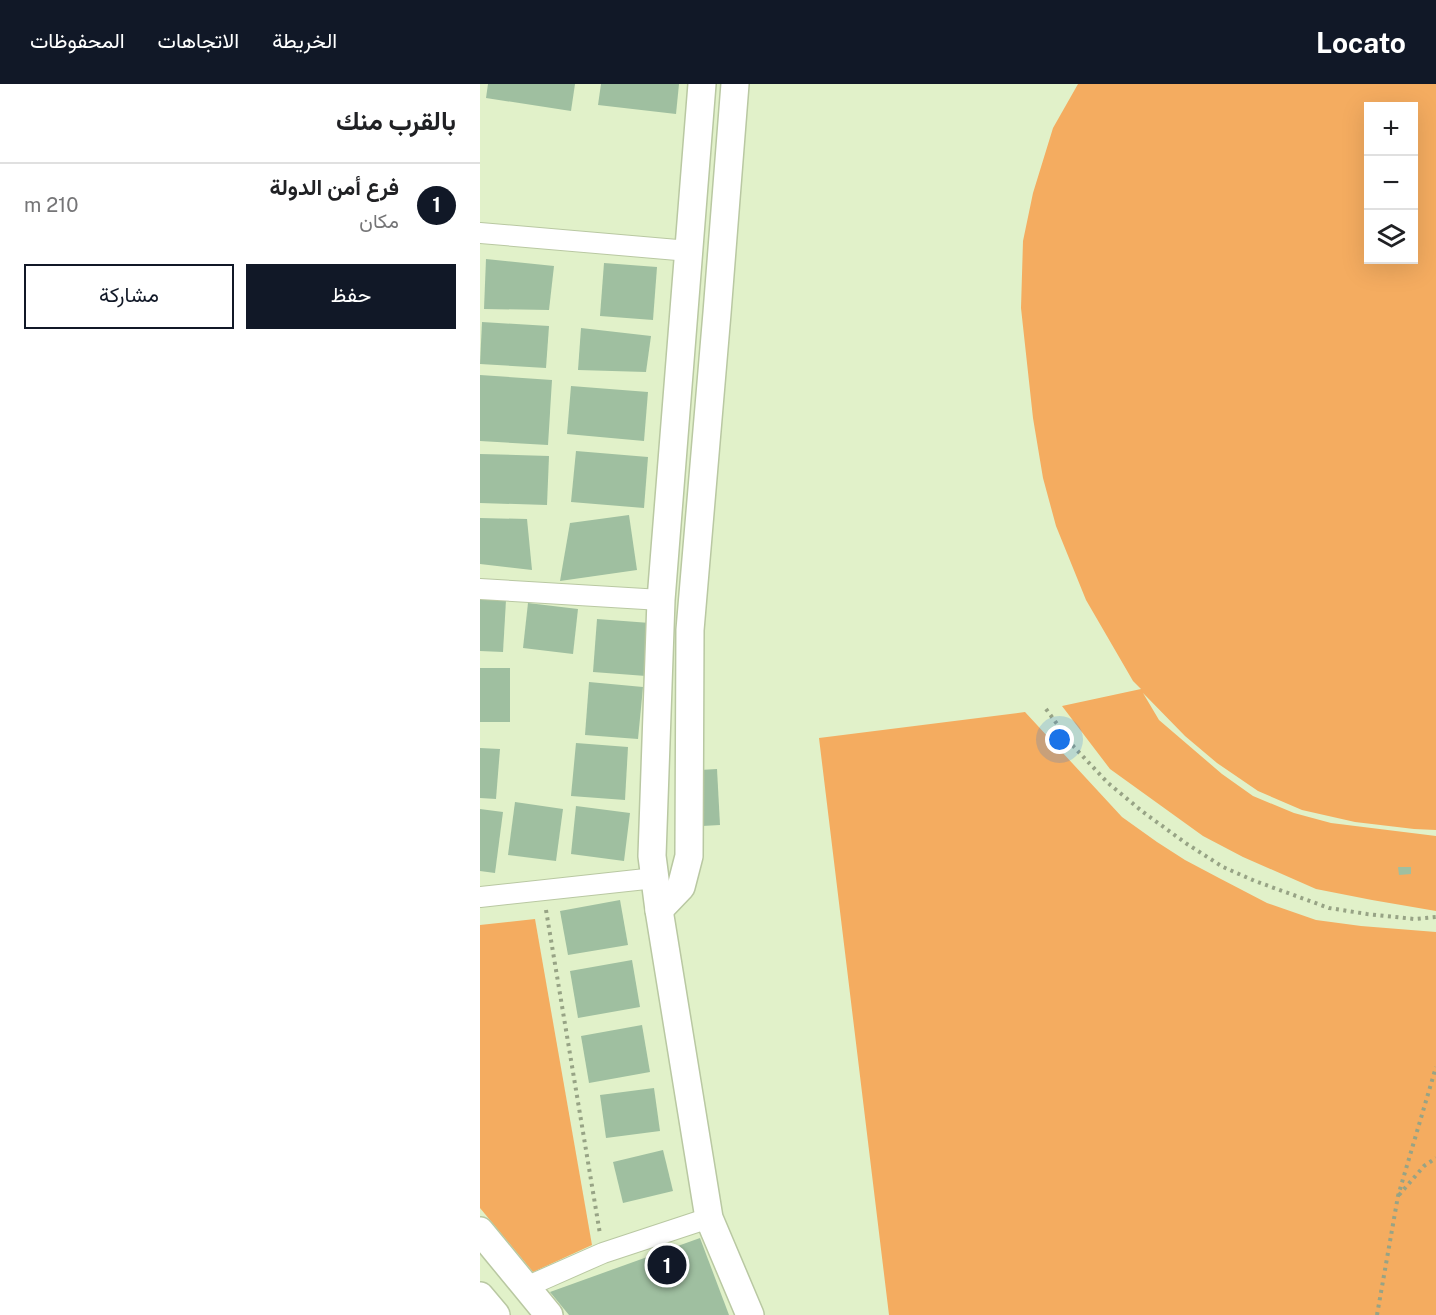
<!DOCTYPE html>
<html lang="ar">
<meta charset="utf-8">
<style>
body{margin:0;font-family:"Public Sans",Vazirmatn,sans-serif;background:#f6f6f6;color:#202124;direction:rtl}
.controls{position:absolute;right:18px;top:18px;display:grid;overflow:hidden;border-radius:0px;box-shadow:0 6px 24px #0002}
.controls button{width:54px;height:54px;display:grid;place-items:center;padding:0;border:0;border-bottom:2px solid #e0e0e0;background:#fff;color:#202124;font:30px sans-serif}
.you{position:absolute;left:580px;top:656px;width:21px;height:21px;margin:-15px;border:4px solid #fff;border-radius:50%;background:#1a73e8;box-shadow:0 0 0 9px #1a73e833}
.badge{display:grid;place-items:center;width:39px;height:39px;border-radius:50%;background:#111827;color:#fff;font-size:20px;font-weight:700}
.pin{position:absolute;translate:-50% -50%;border:3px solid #fff;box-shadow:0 2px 6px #0006}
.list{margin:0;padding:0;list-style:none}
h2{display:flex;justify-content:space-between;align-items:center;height:78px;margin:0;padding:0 24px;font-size:26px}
h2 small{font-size:20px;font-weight:400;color:#757577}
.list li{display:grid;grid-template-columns:39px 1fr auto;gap:18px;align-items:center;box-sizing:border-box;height:84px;padding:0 24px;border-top:2px solid #e0e0e0}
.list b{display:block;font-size:22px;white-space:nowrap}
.list p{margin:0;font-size:20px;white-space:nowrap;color:#757577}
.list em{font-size:20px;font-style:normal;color:#757577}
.actions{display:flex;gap:12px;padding:18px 24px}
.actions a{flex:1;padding:14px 0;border:2px solid #111827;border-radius:0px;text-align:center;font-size:21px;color:#111827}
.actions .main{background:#111827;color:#fff}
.icon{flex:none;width:33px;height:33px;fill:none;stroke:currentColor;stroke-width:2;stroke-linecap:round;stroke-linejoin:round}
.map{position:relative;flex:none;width:956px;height:1231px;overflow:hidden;direction:ltr}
header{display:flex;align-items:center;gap:36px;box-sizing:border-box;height:84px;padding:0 30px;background:#111827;color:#fff}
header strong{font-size:28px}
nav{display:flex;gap:33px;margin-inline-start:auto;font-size:21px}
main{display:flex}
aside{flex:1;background:#fff}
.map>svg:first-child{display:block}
</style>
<header>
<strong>Locato</strong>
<nav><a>الخريطة</a><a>الاتجاهات</a><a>المحفوظات</a></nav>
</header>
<main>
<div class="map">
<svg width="956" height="1231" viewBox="0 0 956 1231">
<rect width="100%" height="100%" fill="#e1f1c9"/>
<!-- green -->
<g fill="#f4ac60" fill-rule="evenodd">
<path d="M598,0H956V746L934,745L875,738L822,726L778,707L737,679L705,652L663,609L679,636L742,690L773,712L814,729L851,739L956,752V827L892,816L836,805L763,773L723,752L630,685L582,622L661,605L653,597L606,516L576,442L563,394L553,334L541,224L543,157L553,109L573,44ZM888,22H934V176H888Z"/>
<path d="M545,628L642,733L677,758L705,776L739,794L787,819L836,836L881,842L956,848V1231H409L339,654Z"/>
<path d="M55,835L112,1161L53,1188L0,1124V841Z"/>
</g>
<!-- building -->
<g fill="#9fbfa0">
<path d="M8,0H95L91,27L6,14Z"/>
<path d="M121,0H199L196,30L118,21Z"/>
<path d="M6,175L74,182L69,226L4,225Z"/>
<path d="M124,179L177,183L173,236L120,232Z"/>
<path d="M2,238L69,242L66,284L0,280Z"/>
<path d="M101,244L171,252L166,288L98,286Z"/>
<path d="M0,291L72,296L68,361L0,357Z"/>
<path d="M91,302L168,308L164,357L87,350Z"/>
<path d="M96,367L168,373L164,424L91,418Z"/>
<path d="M0,370L69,372L67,421L0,419Z"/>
<path d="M149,431L157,486L80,497L90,439Z"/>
<path d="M0,434L47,435L52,486L0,480Z"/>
<path d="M0,514L26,516L23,568L0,567Z"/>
<path d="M48,519L98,525L93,570L43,564Z"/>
<path d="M117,535L170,539L166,592L113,588Z"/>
<rect x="0" y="584" width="30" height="54"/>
<path d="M109,598L163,603L158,655L105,651Z"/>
<path d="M96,659L148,663L145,716L91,712Z"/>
<path d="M0,664L20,665L16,715L0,714Z"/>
<path d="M237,685L240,741L222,742L220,686Z"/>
<path d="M35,718L83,725L76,777L28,771Z"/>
<path d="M96,722L150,729L144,777L91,770Z"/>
<path d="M0,725L23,728L15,789L0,787Z"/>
<path d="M918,783H931V790L919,791Z"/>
<path d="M140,816L148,861L88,871L80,827Z"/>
<path d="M152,876L160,923L98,934L90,887Z"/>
<path d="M162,941L170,988L109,999L101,952Z"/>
<path d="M174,1004L180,1047L126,1054L120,1011Z"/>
<path d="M183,1066L193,1107L143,1119L133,1078Z"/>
<path d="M220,1154L249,1231H89L70,1208Z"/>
</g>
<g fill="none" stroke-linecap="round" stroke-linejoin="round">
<defs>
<g id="street">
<path d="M0,149L209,167"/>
<path d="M0,505L181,516"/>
<path d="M0,813L175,794"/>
<path d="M46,1203L123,1169L229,1134"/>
</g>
<g id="secondary">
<path d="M222,0L181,516L172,772L179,826L229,1134L270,1231"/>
<path d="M179,826L201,803L209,772L210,546L237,229L255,0"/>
<path d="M0,1147L69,1231"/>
<path d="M0,1212L16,1231"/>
</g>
</defs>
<!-- street casing -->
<use href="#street" stroke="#b9c8a2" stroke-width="22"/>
<!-- secondary casing -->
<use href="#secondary" stroke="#b9c8a2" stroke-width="30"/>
<!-- path -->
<g stroke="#97a385" stroke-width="4" stroke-dasharray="3 4.5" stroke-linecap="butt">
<path d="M566,625L594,663L628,699L663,728L707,760L743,783L775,797L849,824L887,830L934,835L956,833"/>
<path d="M66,826L120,1150"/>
<path d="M919,1111L944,1082L956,1074"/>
<path d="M897,1231L918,1112L956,983"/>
</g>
<!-- street -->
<use href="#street" stroke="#fff" stroke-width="20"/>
<!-- secondary -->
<use href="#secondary" stroke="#fff" stroke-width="27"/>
</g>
</svg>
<div class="controls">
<button>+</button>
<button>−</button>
<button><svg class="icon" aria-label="layers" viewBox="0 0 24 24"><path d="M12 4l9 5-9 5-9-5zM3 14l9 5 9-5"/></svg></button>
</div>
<div class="you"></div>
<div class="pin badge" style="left:187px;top:1181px">1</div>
</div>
<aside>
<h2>بالقرب منك<small></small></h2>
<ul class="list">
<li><span class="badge">1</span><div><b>فرع أمن الدولة</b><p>مكان</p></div><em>210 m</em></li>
</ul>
<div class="actions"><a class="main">حفظ</a><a>مشاركة</a></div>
</aside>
</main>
